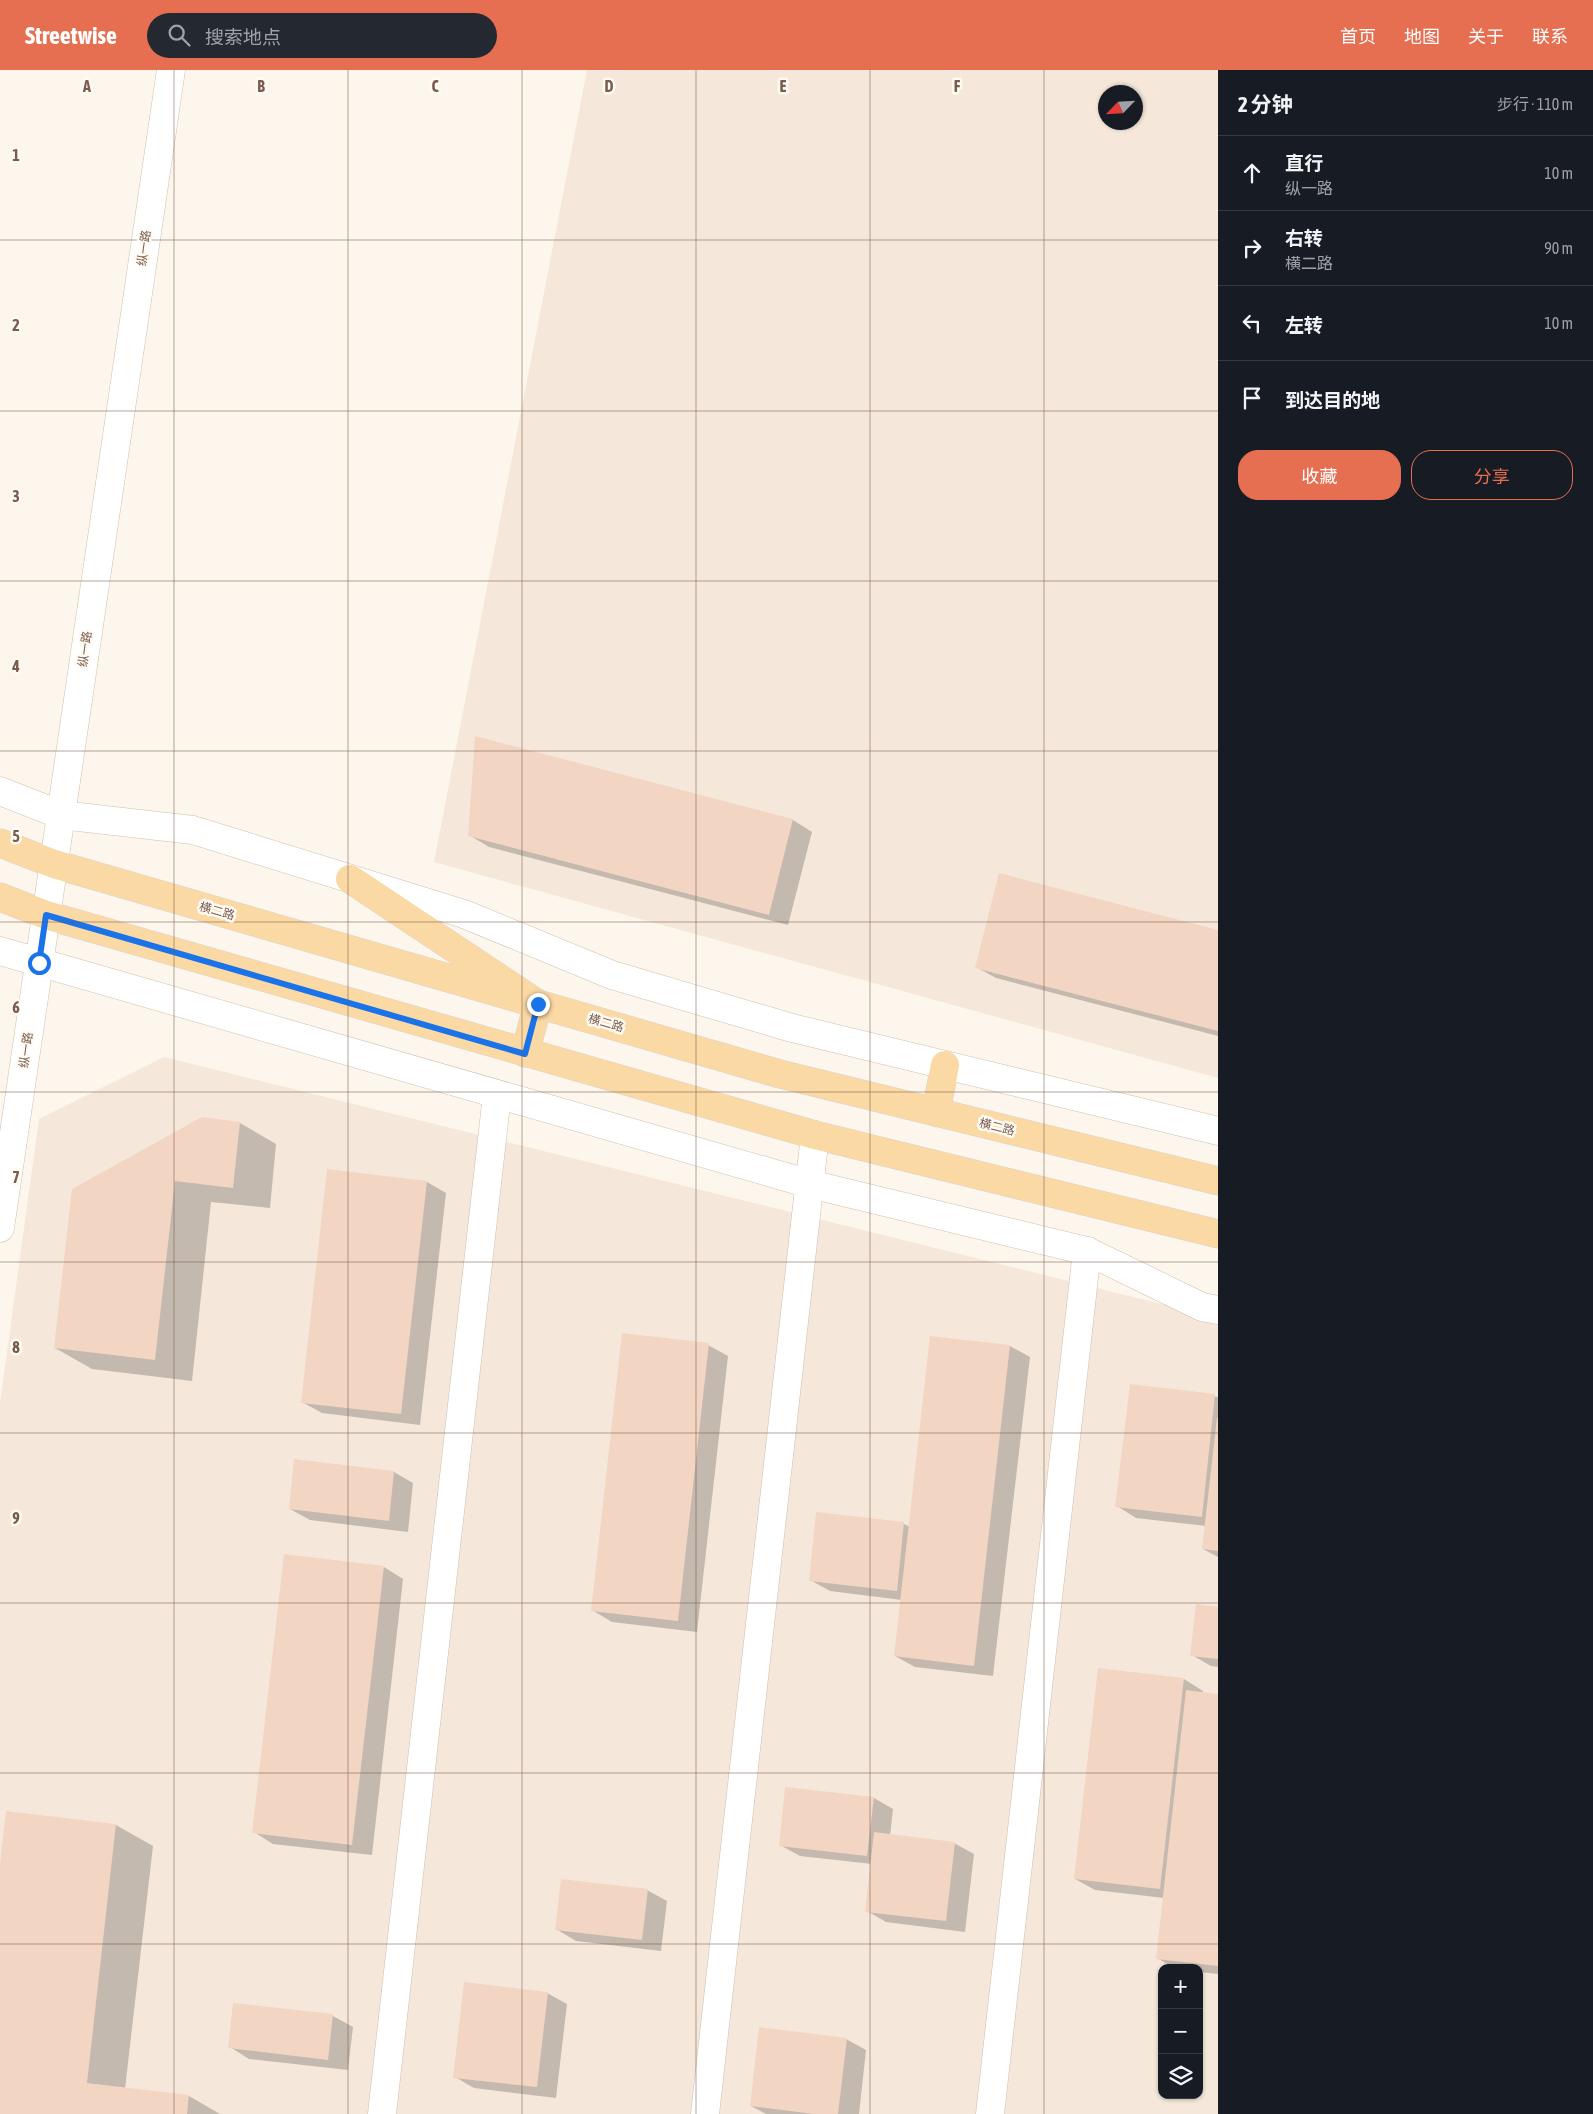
<!DOCTYPE html>
<html lang="zh">
<meta charset="utf-8">
<style>
body{margin:0;font-family:"Asap Condensed","Noto Sans SC",sans-serif;background:#242831;color:#f1f3f6}
.controls{position:absolute;right:15px;bottom:15px;display:grid;overflow:hidden;border-radius:10px;box-shadow:0 1px 4px #0004}
.controls button{width:45px;height:45px;display:grid;place-items:center;padding:0;border:0;border-bottom:1px solid #363941;background:#171b24;color:#f1f3f6;font:25px sans-serif}
.compass{position:absolute;left:1098px;top:15px;width:45px;height:45px;border-radius:50%;background:#171b24;box-shadow:0 1px 4px #0004;rotate:245deg}
.stop{position:absolute;width:15px;height:15px;margin:-11px;border:4px solid #1a73e8;border-radius:50%;background:#fff}
.stop.end{background:#1a73e8;border-color:#fff;box-shadow:0 1px 5px #0008}
.list{margin:0;padding:0;list-style:none}
h2{display:flex;justify-content:space-between;align-items:center;height:65px;margin:0;padding:0 20px;font-size:21px}
h2 small{font-size:16px;font-weight:400;color:#9ea1a6}
.list li{display:grid;grid-template-columns:32px 1fr auto;gap:15px;align-items:center;box-sizing:border-box;height:75px;padding:0 20px;border-top:1px solid #363941}
.list b{display:block;font-size:19px;white-space:nowrap}
.list p{margin:0;font-size:16px;white-space:nowrap;color:#9ea1a6}
.list em{font-size:16px;font-style:normal;color:#9ea1a6}
.actions{display:flex;gap:10px;padding:15px 20px}
.actions a{flex:1;padding:11px 0;border:1px solid #e76f51;border-radius:20px;text-align:center;font-size:18px;color:#e76f51}
.actions .main{background:#e76f51;color:#fff}
.icon{flex:none;width:28px;height:28px;fill:none;stroke:currentColor;stroke-width:2;stroke-linecap:round;stroke-linejoin:round}
.map{position:relative;flex:none;width:1218px;height:2044px;overflow:hidden}
header{display:flex;align-items:center;gap:30px;box-sizing:border-box;height:70px;padding:0 25px;background:#e76f51;color:#fff}
header strong{font-size:24px}
nav{display:flex;gap:28px;margin-inline-start:auto;font-size:18px}
.search{width:350px;height:45px;background:#242831;display:flex;align-items:center;gap:12px;box-sizing:border-box;padding:0 18px;border-radius:28px;color:#9ea1a6;font-size:19px}
main{display:flex}
aside{flex:1;background:#171b24}
.map>svg:first-child{display:block}
</style>
<header>
<strong>Streetwise</strong>
<div class="search"><svg class="icon" aria-label="search" viewBox="0 0 24 24"><circle cx="10" cy="10" r="6"/><path d="M15 15l6 6"/></svg>搜索地点</div>
<nav><a>首页</a><a>地图</a><a>关于</a><a>联系</a></nav>
</header>
<main>
<div class="map">
<svg width="1218" height="2044" viewBox="0 0 1218 2044">
<rect width="100%" height="100%" fill="#fdf6ec"/>
<!-- residential -->
<g fill="#f5e8da" fill-rule="evenodd">
<path d="M587,0H1218V1008L434,792ZM1106,22H1136V52H1106Z"/>
<path d="M164,987L1218,1248V2044H0V1333L39,1049ZM1162,1898H1199V2025H1162Z"/>
</g>
<!-- shadow -->
<g fill="#0003">
<path d="M793,750L812,762L788,855L489,777L469,765Z"/>
<path d="M1000,804L1218,862V966L996,908L976,897Z"/>
<path d="M240,1053L276,1074L270,1138L211,1132L192,1311L92,1299L55,1278L73,1120Z"/>
<path d="M427,1112L446,1123L420,1355L322,1343L302,1332Z"/>
<path d="M931,1267L1010,1276L1030,1287L993,1606L915,1597L895,1586L902,1530L830,1521L810,1510L817,1443L904,1454L910,1457Z"/>
<path d="M708,1275L728,1286L697,1562L612,1552L592,1540Z"/>
<path d="M1131,1316L1218,1327V1487L1203,1479L1206,1456L1136,1448L1117,1436Z"/>
<path d="M394,1402L413,1413L408,1462L310,1450L290,1439Z"/>
<path d="M384,1497L403,1509L372,1785L273,1774L254,1762Z"/>
<path d="M1197,1536L1218,1538V1597L1211,1596L1192,1585Z"/>
<path d="M1184,1609L1203,1621V1623L1218,1625V1904L1199,1902V1898H1174L1157,1888L1164,1828L1095,1820L1075,1809Z"/>
<path d="M874,1728L893,1739L890,1766L954,1773L974,1784L965,1862L886,1852L867,1841L872,1794L800,1786L780,1775Z"/>
<path d="M116,1755L153,1776L125,2019L189,2026L220,2044H0V1805Z"/>
<path d="M647,1820L667,1831L661,1881L576,1871L556,1859Z"/>
<path d="M547,1923L567,1934L556,2028L474,2018L455,2007Z"/>
<path d="M235,1934L333,1946L353,1957L348,2000L249,1989L230,1977Z"/>
<path d="M846,1969L866,1980L859,2044H766L751,2036Z"/>
</g>
<!-- building -->
<g fill="#f3d5c3">
<path d="M475,666L793,749L769,845L468,766Z"/>
<path d="M999,803L1218,860V961L975,898Z"/>
<path d="M202,1047L240,1052L233,1118L175,1111L155,1290L54,1278L72,1119Z"/>
<path d="M327,1099L427,1111L401,1344L301,1333Z"/>
<path d="M622,1263L709,1273L678,1551L591,1541Z"/>
<path d="M930,1266L1010,1275L974,1596L894,1586Z"/>
<path d="M1130,1314L1215,1324L1202,1447L1115,1437Z"/>
<path d="M1217,1348H1218V1481L1202,1479Z"/>
<path d="M294,1389L394,1401L389,1451L289,1439Z"/>
<path d="M816,1442L904,1452L897,1521L809,1511Z"/>
<path d="M284,1484L384,1496L352,1775L252,1763Z"/>
<path d="M1196,1534L1218,1537V1589L1190,1586Z"/>
<path d="M1098,1598L1184,1608L1160,1819L1074,1809Z"/>
<path d="M1186,1620L1218,1624V1896L1156,1889Z"/>
<path d="M785,1717L874,1727L867,1786L779,1776Z"/>
<path d="M6,1741L116,1754L87,2013L189,2025L187,2044H0V1794Z"/>
<path d="M874,1762L955,1772L946,1851L865,1842Z"/>
<path d="M561,1809L648,1819L642,1870L555,1860Z"/>
<path d="M464,1912L548,1922L537,2017L453,2008Z"/>
<path d="M233,1933L333,1944L328,1990L228,1978Z"/>
<path d="M759,1957L847,1968L838,2044H814L750,2036Z"/>
</g>
<g fill="none" stroke-linecap="round" stroke-linejoin="round">
<defs>
<g id="minor">
<path d="M0,721L61,745L193,760L464,844L612,905L792,958L1218,1061"/>
<path d="M0,881L810,1114L1087,1181L1202,1237L1218,1240"/>
<path d="M0,1158L171,0"/>
<path d="M382,2044L497,1025"/>
<path d="M705,2044L815,1065"/>
<path d="M990,2044L1087,1181"/>
</g>
<g id="major">
<path d="M0,773L54,794L780,1004L1218,1111"/>
<path d="M350,809L538,934L525,983"/>
<path d="M0,827L46,845L815,1065L1218,1164"/>
<path d="M936,1042L945,995"/>
</g>
</defs>
<!-- minor casing -->
<use href="#minor" stroke="#d1beb0" stroke-width="29"/>
<!-- major casing -->
<use href="#major" stroke="#dad1cd" stroke-width="29"/>
<!-- minor -->
<use href="#minor" stroke="#fff" stroke-width="28"/>
<!-- major -->
<use href="#major" stroke="#fbd9a5" stroke-width="28"/>
</g>
<g fill="none" stroke-linecap="round" stroke-linejoin="round">
<!-- route -->
<path stroke="#1a73e8" stroke-width="6" d="M39,893L46,845L525,984L538,934"/>
</g>
<!-- grid -->
<path fill="none" stroke="#7a5c4d" stroke-width="1" stroke-opacity="0.55" d="M174,0V2044M348,0V2044M522,0V2044M696,0V2044M870,0V2044M1044,0V2044M0,170H1218M0,341H1218M0,511H1218M0,681H1218M0,852H1218M0,1022H1218M0,1192H1218M0,1363H1218M0,1533H1218M0,1703H1218M0,1874H1218"/>
<g text-anchor="middle" dominant-baseline="central" stroke-width="5" stroke-linejoin="round" paint-order="stroke">
<!-- street labels -->
<g font-size="12" fill="#7a5c4d" stroke="#fffaf3">
<text transform="translate(144 178) rotate(-82)">纵一路</text>
<text transform="translate(85 579) rotate(-82)">纵一路</text>
<text transform="translate(217 841) rotate(16)">横二路</text>
<text transform="translate(606 953) rotate(16)">横二路</text>
<text transform="translate(26 980) rotate(-82)">纵一路</text>
<text transform="translate(997 1057) rotate(14)">横二路</text>
</g>
</g>
<g font-size="16" text-anchor="middle" font-weight="bold" fill="#7a5c4d" stroke="#fffaf3" stroke-width="5" stroke-linejoin="round" paint-order="stroke">
<text x="87" y="22">A</text>
<text x="261" y="22">B</text>
<text x="435" y="22">C</text>
<text x="609" y="22">D</text>
<text x="783" y="22">E</text>
<text x="957" y="22">F</text>
<text x="16" y="91">1</text>
<text x="16" y="261">2</text>
<text x="16" y="432">3</text>
<text x="16" y="602">4</text>
<text x="16" y="772">5</text>
<text x="16" y="943">6</text>
<text x="16" y="1113">7</text>
<text x="16" y="1283">8</text>
<text x="16" y="1454">9</text>
</g>
</svg>
<div class="controls">
<button>+</button>
<button>−</button>
<button><svg class="icon" aria-label="layers" viewBox="0 0 24 24"><path d="M12 4l9 5-9 5-9-5zM3 14l9 5 9-5"/></svg></button>
</div>
<svg class="compass" viewBox="-18 -18 36 36"><path d="M0-13l5 13h-10z" fill="#e53935"/><path d="M0 13l5-13h-10z" fill="#9ea1a6"/></svg>
<div class="stop" style="left:39px;top:893px"></div>
<div class="stop end" style="left:538px;top:934px"></div>
</div>
<aside>
<h2>2 分钟<small>步行 · 110 m</small></h2>
<ul class="list">
<li><svg class="icon" aria-label="ahead" viewBox="0 0 24 24"><path d="M12 20V5M6 11l6-6 6 6"/></svg><div><b>直行</b><p>纵一路</p></div><em>10 m</em></li>
<li><svg class="icon" aria-label="right" viewBox="0 0 24 24"><path d="M7 20v-9h11M14 6l5 5-5 5"/></svg><div><b>右转</b><p>横二路</p></div><em>90 m</em></li>
<li><svg class="icon" aria-label="left" viewBox="0 0 24 24"><path d="M17 20v-9H6M10 6l-5 5 5 5"/></svg><div><b>左转</b></div><em>10 m</em></li>
<li><svg class="icon" aria-label="arrive" viewBox="0 0 24 24"><path d="M6 21V4h12l-3 4 3 4H6"/></svg><div><b>到达目的地</b></div></li>
</ul>
<div class="actions"><a class="main">收藏</a><a>分享</a></div>
</aside>
</main>
